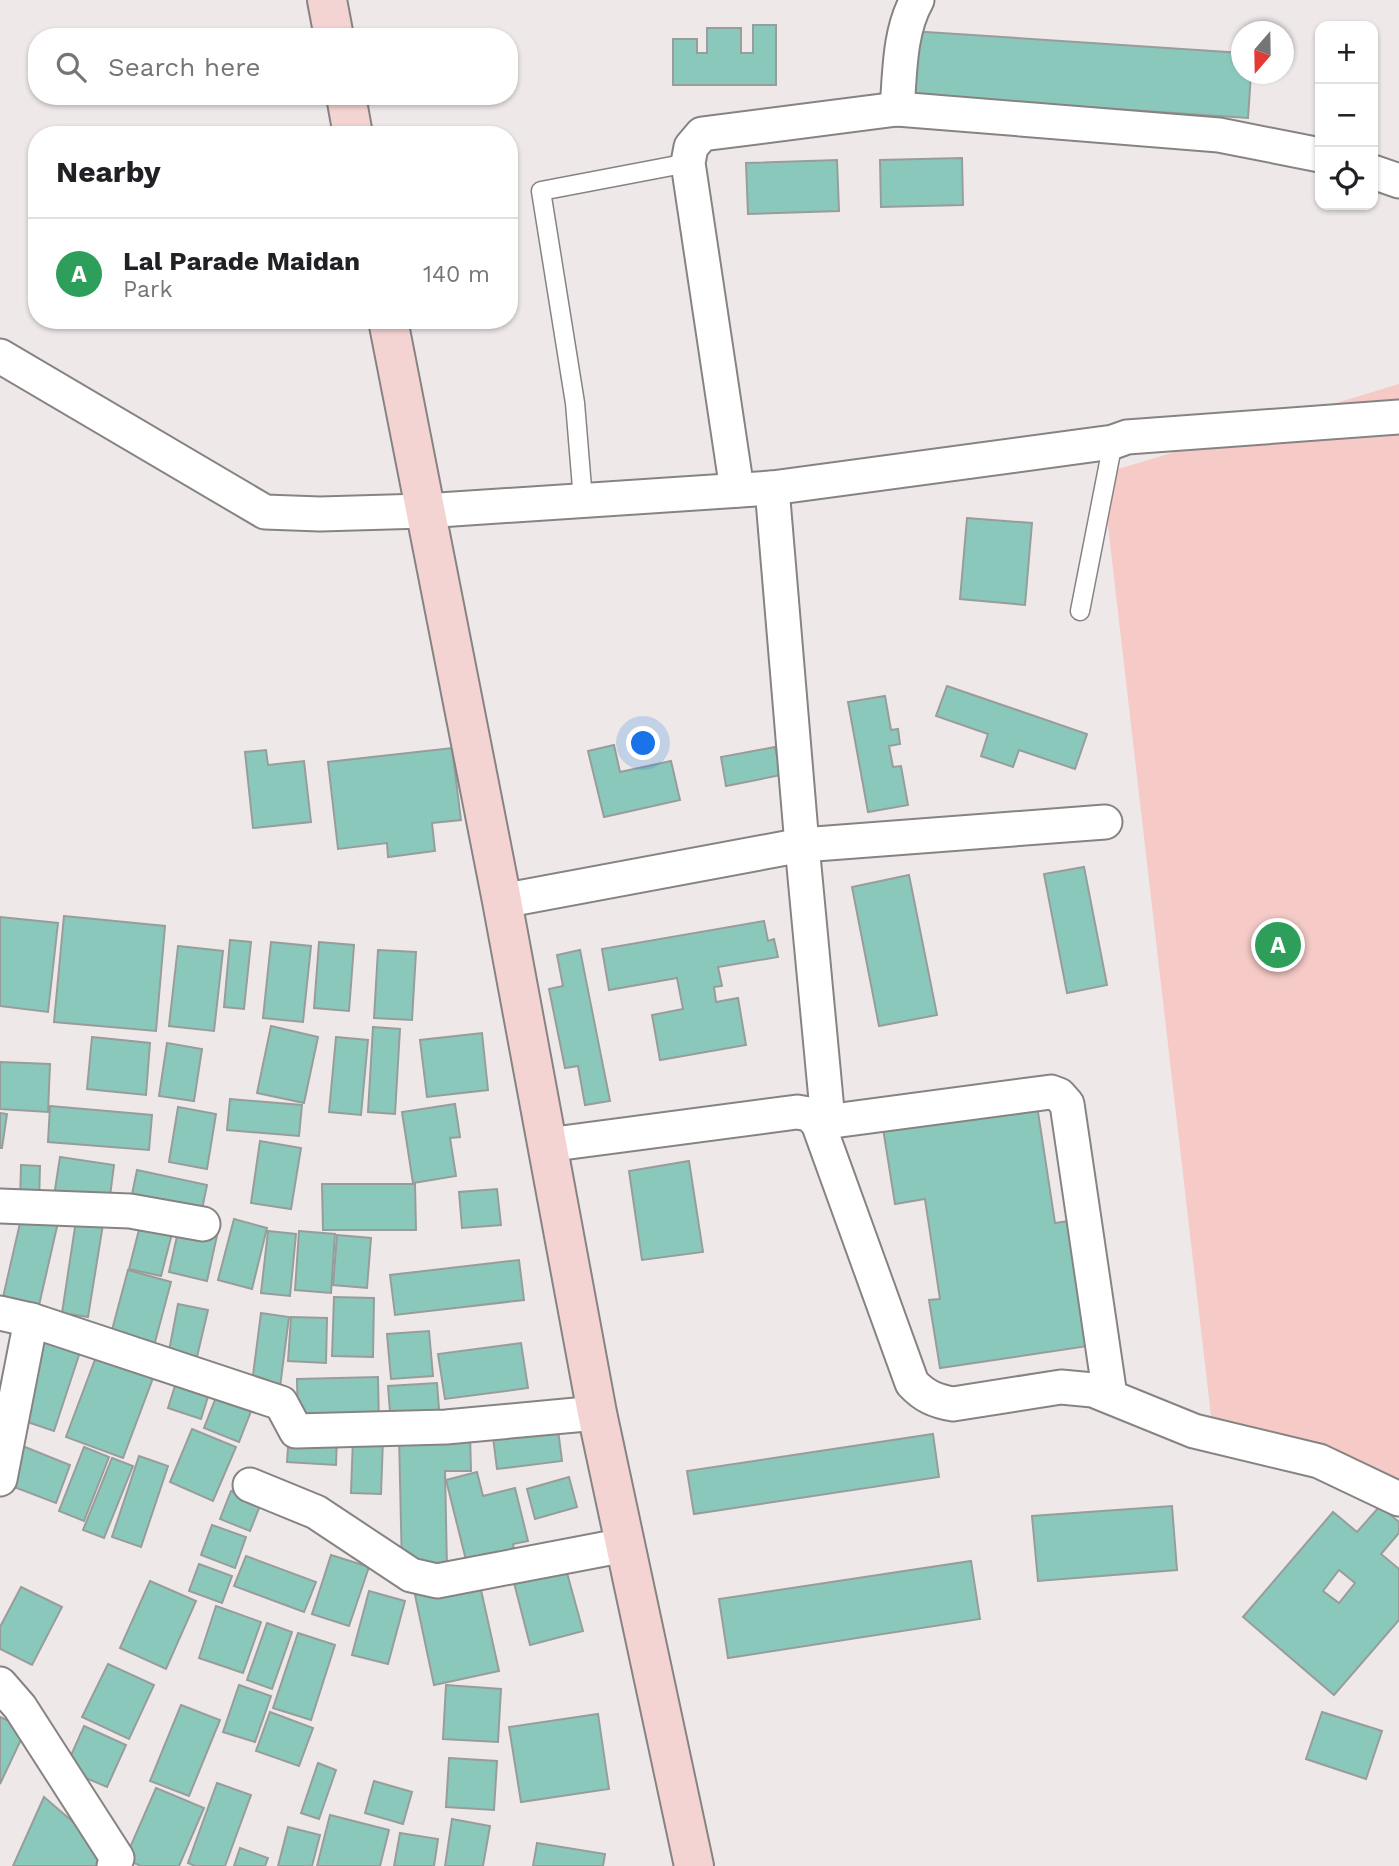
<!DOCTYPE html>
<meta charset="utf-8">
<style>
body{margin:0;font-family:"Work Sans",sans-serif;background:#f6f6f6;color:#202124}
.controls{position:absolute;right:21px;top:21px;display:grid;overflow:hidden;border-radius:14px;box-shadow:0 2px 5px #0004}
.controls button{width:63px;height:63px;display:grid;place-items:center;padding:0;border:0;border-bottom:2px solid #e0e0e0;background:#fff;color:#202124;font:35px sans-serif}
.compass{position:absolute;left:1231px;top:21px;width:63px;height:63px;border-radius:50%;background:#fff;box-shadow:0 2px 5px #0004;rotate:200deg}
.you{position:absolute;left:644px;top:744px;width:24px;height:24px;margin:-18px;border:5px solid #fff;border-radius:50%;background:#1a73e8;box-shadow:0 0 0 10px #1a73e833}
.badge{display:grid;place-items:center;width:46px;height:46px;border-radius:50%;background:#db2777;color:#fff;font-size:23px;font-weight:700}
.pin{position:absolute;translate:-50% -50%;border:4px solid #fff;box-shadow:0 2px 7px #0006}
.list{margin:0;padding:0;list-style:none}
h2{display:flex;justify-content:space-between;align-items:center;height:91px;margin:0;padding:0 28px;font-size:30px}
h2 small{font-size:23px;font-weight:400;color:#757577}
.list li{display:grid;grid-template-columns:46px 1fr auto;gap:21px;align-items:center;box-sizing:border-box;height:112px;padding:0 28px;border-top:2px solid #e0e0e0}
.list b{display:block;font-size:26px;white-space:nowrap}
.list p{margin:0;font-size:23px;white-space:nowrap;color:#757577}
.list em{font-size:23px;font-style:normal;color:#757577}
.icon{flex:none;width:38px;height:38px;fill:none;stroke:currentColor;stroke-width:2;stroke-linecap:round;stroke-linejoin:round}
.map{position:relative;flex:none;width:1399px;height:1866px;overflow:hidden}
.search{position:absolute;background:#fff;box-shadow:0 2px 5px #0004;left:28px;top:28px;width:490px;height:77px;display:flex;align-items:center;gap:18px;box-sizing:border-box;padding:0 24px;border-radius:28px;color:#757577;font-size:26px}
.panel{position:absolute;background:#fff;box-shadow:0 2px 5px #0004;left:28px;top:126px;width:490px;height:203px;border-radius:28px}
.map>svg:first-child{display:block}
</style>
<div class="map">
<svg width="1399" height="1866" viewBox="0 0 1399 1866">
<rect width="100%" height="100%" fill="#eee9e8"/>
<!-- green -->
<path fill="#f5cac7" d="M1399,384V1517L1211,1416L1102,474Z"/>
<!-- building -->
<g fill="#8bc8bc" stroke="#989d9c" stroke-width="2" fill-rule="evenodd">
<path d="M753,25H776V85H673V39H697V53H707V28H741V53H753Z"/>
<path d="M911,31L1242,53V74H1251L1248,118L907,95Z"/>
<path d="M962,158L963,205L881,207L880,160Z"/>
<path d="M837,160L839,211L748,214L746,163Z"/>
<path d="M967,518L1032,523L1025,605L960,599Z"/>
<path d="M947,686L1087,734L1075,769L1019,750L1013,767L981,756L988,734L936,716Z"/>
<path d="M885,696L891,730L898,729L900,744L889,746L893,767L901,766L908,805L868,812L848,702Z"/>
<path d="M614,745L620,772L671,761L680,800L604,817L588,751Z"/>
<path d="M775,747L781,775L726,786L721,757Z"/>
<path d="M452,748L461,820L432,823L435,851L388,857L387,843L338,849L328,762Z"/>
<path d="M266,750L268,765L304,761L311,822L253,828L245,752Z"/>
<path d="M1084,867L1107,985L1067,993L1044,874Z"/>
<path d="M909,875L937,1015L879,1026L852,887Z"/>
<path d="M64,916L165,926L156,1031L54,1022Z"/>
<path d="M0,917L58,923L48,1012L0,1006Z"/>
<path d="M764,921L768,941L774,939L778,957L718,967L722,986L714,987L716,1002L738,998L746,1045L660,1060L652,1015L683,1009L677,978L609,990L602,949Z"/>
<path d="M230,940L251,942L244,1009L224,1007Z"/>
<path d="M271,942L311,946L303,1022L263,1018Z"/>
<path d="M319,942L354,945L349,1011L314,1008Z"/>
<path d="M178,946L223,951L214,1031L169,1026Z"/>
<path d="M378,950L416,952L412,1020L374,1018Z"/>
<path d="M580,950L610,1101L585,1105L578,1066L565,1068L549,989L563,986L557,955Z"/>
<path d="M271,1026L318,1037L304,1103L257,1093Z"/>
<path d="M373,1027L400,1029L395,1114L368,1112Z"/>
<path d="M482,1033L488,1090L427,1097L420,1040Z"/>
<path d="M92,1037L150,1043L146,1095L87,1089Z"/>
<path d="M336,1037L368,1040L361,1115L329,1112Z"/>
<path d="M167,1043L202,1049L194,1101L159,1096Z"/>
<path d="M0,1062L50,1064L48,1112L0,1109Z"/>
<path d="M230,1099L302,1105L299,1136L227,1130Z"/>
<path d="M1036,1099L1055,1223L1069,1221L1088,1346L940,1368L929,1300L940,1299L925,1199L895,1204L882,1122Z"/>
<path d="M455,1104L460,1137L450,1138L456,1176L413,1183L402,1112Z"/>
<path d="M50,1106L152,1115L149,1150L48,1142Z"/>
<path d="M178,1107L216,1114L207,1169L169,1162Z"/>
<path d="M0,1113L7,1114L2,1148H0Z"/>
<path d="M260,1141L301,1148L291,1209L251,1203Z"/>
<path d="M60,1157L114,1165L109,1204L54,1196Z"/>
<path d="M689,1161L703,1252L642,1260L629,1171Z"/>
<path d="M21,1165L40,1166L39,1204L20,1203Z"/>
<path d="M137,1170L207,1185L200,1219L130,1204Z"/>
<path d="M322,1184H415L416,1230H323Z"/>
<path d="M497,1189L501,1225L462,1228L459,1192Z"/>
<path d="M23,1210L59,1218L37,1314L1,1306Z"/>
<path d="M77,1214L104,1218L88,1317L62,1313Z"/>
<path d="M143,1214L175,1222L161,1276L129,1269Z"/>
<path d="M234,1219L267,1228L252,1289L218,1280Z"/>
<path d="M180,1223L218,1231L207,1281L169,1272Z"/>
<path d="M268,1231L296,1234L290,1296L261,1293Z"/>
<path d="M299,1231L335,1234L331,1293L295,1290Z"/>
<path d="M337,1235L371,1238L367,1288L333,1285Z"/>
<path d="M519,1260L524,1300L395,1315L390,1275Z"/>
<path d="M128,1270L171,1282L151,1357L108,1345Z"/>
<path d="M334,1297L374,1298L373,1357L332,1356Z"/>
<path d="M178,1304L208,1310L196,1361L168,1356Z"/>
<path d="M261,1313L289,1317L280,1387L252,1383Z"/>
<path d="M291,1317L327,1318L326,1363L288,1361Z"/>
<path d="M429,1331L433,1376L391,1379L387,1334Z"/>
<path d="M43,1333L82,1346L54,1431L16,1418Z"/>
<path d="M521,1343L528,1388L445,1399L438,1354Z"/>
<path d="M96,1357L153,1378L123,1458L66,1437Z"/>
<path d="M179,1373L212,1384L201,1419L168,1408Z"/>
<path d="M378,1377L379,1426L298,1428L297,1379Z"/>
<path d="M437,1383L440,1422L391,1425L388,1386Z"/>
<path d="M220,1387L255,1401L239,1442L204,1428Z"/>
<path d="M557,1422L562,1461L497,1469L492,1429Z"/>
<path d="M192,1429L236,1447L213,1501L170,1482Z"/>
<path d="M289,1434L337,1436L336,1465L287,1462Z"/>
<path d="M470,1434L471,1471H445L447,1569H402L399,1435Z"/>
<path d="M933,1434L939,1477L694,1514L687,1471Z"/>
<path d="M353,1438L383,1439L381,1494L351,1493Z"/>
<path d="M20,1445L70,1465L56,1503L6,1484Z"/>
<path d="M84,1447L109,1457L84,1521L59,1511Z"/>
<path d="M139,1456L168,1466L141,1547L112,1537Z"/>
<path d="M112,1458L133,1466L104,1538L83,1530Z"/>
<path d="M477,1472L483,1496L515,1488L528,1541L513,1544L515,1557L468,1568L446,1480Z"/>
<path d="M569,1477L577,1507L535,1519L527,1489Z"/>
<path d="M231,1491L261,1503L250,1531L220,1519Z"/>
<path d="M1172,1506L1177,1570L1038,1581L1032,1516Z"/>
<path d="M1380,1506L1399,1522V1533L1381,1554L1399,1569V1620L1334,1695L1243,1617L1333,1512L1357,1532ZM1339,1570L1355,1583L1339,1603L1323,1591Z"/>
<path d="M212,1525L246,1537L235,1568L201,1555Z"/>
<path d="M331,1555L369,1567L349,1626L312,1614Z"/>
<path d="M246,1556L316,1582L304,1612L234,1586Z"/>
<path d="M971,1561L980,1619L728,1658L719,1599Z"/>
<path d="M564,1562L583,1631L530,1645L512,1575Z"/>
<path d="M199,1564L232,1576L222,1603L189,1591Z"/>
<path d="M150,1581L196,1601L166,1669L120,1648Z"/>
<path d="M479,1581L499,1671L434,1685L415,1595Z"/>
<path d="M21,1587L62,1607L32,1665L0,1649V1627Z"/>
<path d="M369,1591L405,1601L388,1664L352,1655Z"/>
<path d="M216,1606L261,1622L243,1673L199,1658Z"/>
<path d="M267,1623L292,1632L272,1689L247,1680Z"/>
<path d="M298,1633L335,1645L311,1720L273,1708Z"/>
<path d="M108,1664L154,1685L129,1739L82,1717Z"/>
<path d="M239,1685L271,1696L255,1742L223,1732Z"/>
<path d="M446,1685L501,1689L498,1742L443,1739Z"/>
<path d="M181,1705L220,1720L189,1796L150,1781Z"/>
<path d="M270,1712L313,1728L299,1766L256,1751Z"/>
<path d="M1322,1712L1382,1731L1366,1779L1306,1759Z"/>
<path d="M598,1714L609,1789L521,1802L509,1727Z"/>
<path d="M0,1717L26,1729L0,1784Z"/>
<path d="M84,1726L126,1745L107,1787L65,1769Z"/>
<path d="M449,1758L497,1761L494,1810L446,1807Z"/>
<path d="M318,1763L336,1770L319,1819L301,1813Z"/>
<path d="M374,1781L412,1792L403,1824L365,1813Z"/>
<path d="M217,1783L251,1795L225,1866H195L188,1863Z"/>
<path d="M156,1788L204,1808L179,1866H141L125,1859Z"/>
<path d="M44,1797L108,1852L103,1866H13Z"/>
<path d="M330,1815L389,1830L380,1866H317Z"/>
<path d="M452,1819L490,1826L483,1866H445Z"/>
<path d="M288,1827L320,1835L312,1866H278Z"/>
<path d="M400,1833L438,1839L434,1866H394Z"/>
<path d="M537,1843L605,1854L603,1866H533Z"/>
<path d="M240,1848L268,1858L265,1866H234Z"/>
</g>
<g fill="none" stroke-linecap="round" stroke-linejoin="round">
<defs>
<g id="lane">
<path d="M583,500L575,403L541,191L688,163"/>
<path d="M1080,611L1113,442"/>
</g>
<g id="street">
<path d="M897,109C900,73 899,32 917,0"/>
<path d="M1373,172L1399,181"/>
<path d="M0,356L265,512L320,514L424,511L772,488L1113,442L1127,437L1399,417"/>
<path d="M772,488L802,845L828,1121"/>
<path d="M737,490L688,163L691,147L702,134L897,109L1219,135L1320,155"/>
<path d="M502,901L802,845L1105,822"/>
<path d="M818,1123L1051,1092L1059,1095L1067,1104L1110,1396"/>
<path d="M547,1145L797,1112L809,1114L818,1123L912,1383C924,1396 935,1401 953,1404L1061,1387L1093,1390L1194,1431L1319,1461L1399,1499"/>
<path d="M0,1206L130,1211L203,1224"/>
<path d="M0,1313L31,1320L281,1403L296,1431L446,1427L597,1413"/>
<path d="M0,1479L31,1320"/>
<path d="M250,1485L316,1512L411,1575L437,1581L625,1545"/>
<path d="M0,1684L20,1707L117,1858L114,1866"/>
</g>
<g id="secondary">
<path d="M327,0L334,37"/>
<path d="M346,96L353,135"/>
<path d="M388,320L502,901L597,1413L694,1866"/>
</g>
</defs>
<!-- lane casing -->
<use href="#lane" stroke="#888383" stroke-width="21"/>
<!-- street casing -->
<use href="#street" stroke="#888383" stroke-width="37"/>
<!-- secondary casing -->
<use href="#secondary" stroke="#888383" stroke-width="42"/>
<!-- lane -->
<use href="#lane" stroke="#fff" stroke-width="18"/>
<!-- street -->
<use href="#street" stroke="#fff" stroke-width="33"/>
<!-- secondary -->
<use href="#secondary" stroke="#f4d3d3" stroke-width="38"/>
</g>
</svg>
<div class="controls">
<button>+</button>
<button>−</button>
<button><svg class="icon" aria-label="locate" viewBox="0 0 24 24"><circle cx="12" cy="12" r="6"/><path d="M12 2v4M12 18v4M2 12h4M18 12h4"/></svg></button>
</div>
<svg class="compass" viewBox="-18 -18 36 36"><path d="M0-13l5 13h-10z" fill="#e53935"/><path d="M0 13l5-13h-10z" fill="#757577"/></svg>
<div class="you"></div>
<div class="pin badge" style="left:1278px;top:945px;background:#2e9e5b">A</div>
<div class="search"><svg class="icon" aria-label="search" viewBox="0 0 24 24"><circle cx="10" cy="10" r="6"/><path d="M15 15l6 6"/></svg>Search here</div>
<section class="panel">
<h2>Nearby<small></small></h2>
<ul class="list">
<li><span class="badge" style="background:#2e9e5b">A</span><div><b>Lal Parade Maidan</b><p>Park</p></div><em>140 m</em></li>
</ul>
</section>
</div>
